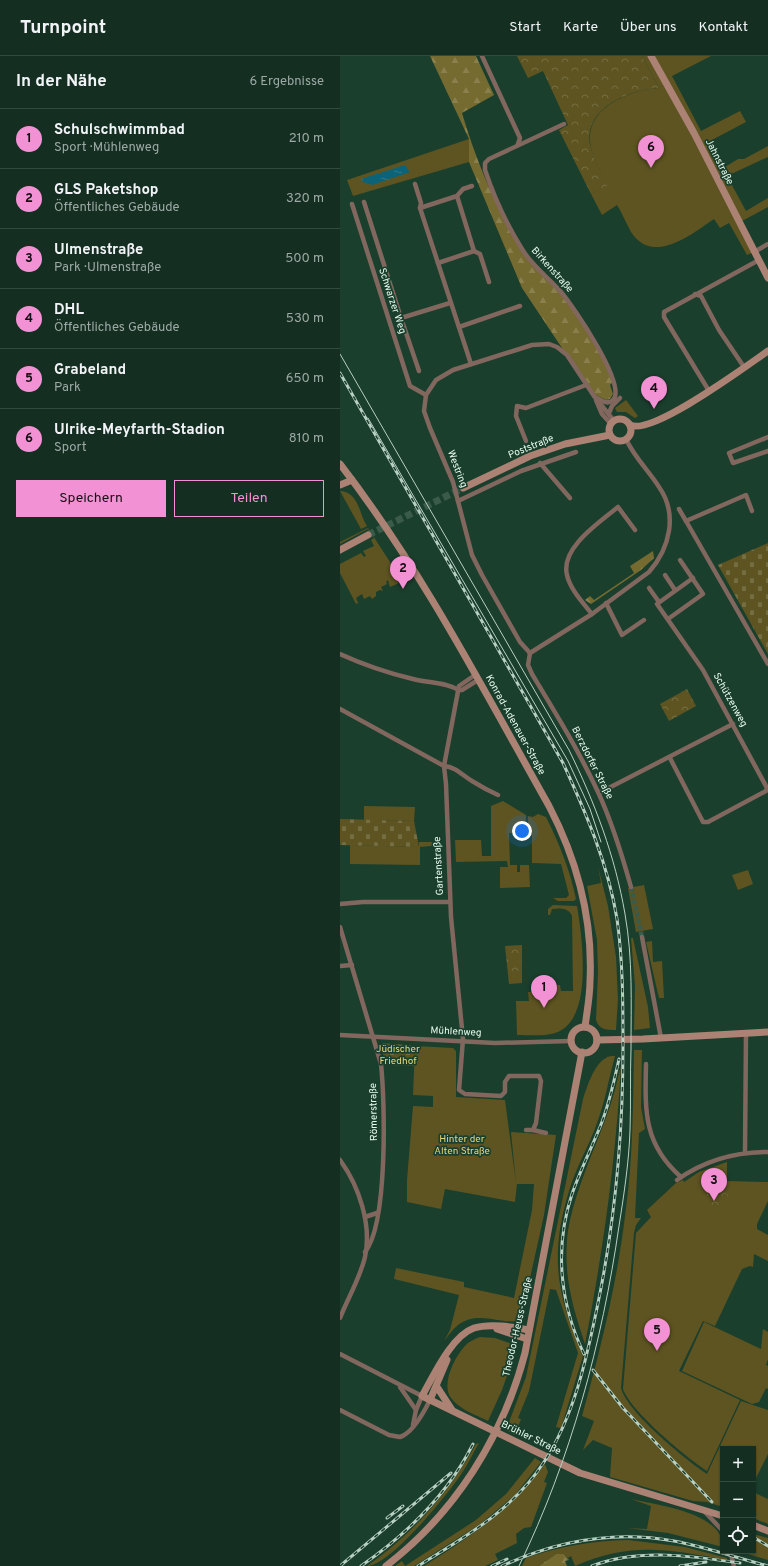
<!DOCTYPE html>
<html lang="de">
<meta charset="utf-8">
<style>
body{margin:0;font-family:Overpass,sans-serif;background:#1d372a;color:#f1f3f6}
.controls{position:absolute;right:12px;bottom:12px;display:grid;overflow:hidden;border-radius:0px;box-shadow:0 1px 3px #0004}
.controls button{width:36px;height:36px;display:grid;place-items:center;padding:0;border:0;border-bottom:1px solid #334a40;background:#142f22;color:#f1f3f6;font:20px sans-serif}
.you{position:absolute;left:182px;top:775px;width:14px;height:14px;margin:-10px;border:3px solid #fff;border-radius:50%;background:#1a73e8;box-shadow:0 0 0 6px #1a73e833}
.badge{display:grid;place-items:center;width:26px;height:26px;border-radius:50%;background:#f391d5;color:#111;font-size:13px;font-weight:700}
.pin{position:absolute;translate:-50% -33px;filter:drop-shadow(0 1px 2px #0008)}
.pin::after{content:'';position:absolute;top:21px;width:14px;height:12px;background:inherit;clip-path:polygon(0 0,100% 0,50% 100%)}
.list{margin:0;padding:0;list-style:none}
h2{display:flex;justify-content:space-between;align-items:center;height:52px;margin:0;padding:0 16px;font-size:17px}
h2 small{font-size:13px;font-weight:400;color:#9da9a5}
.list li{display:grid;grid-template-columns:26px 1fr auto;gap:12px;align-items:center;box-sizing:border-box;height:60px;padding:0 16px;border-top:1px solid #334a40}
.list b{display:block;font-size:15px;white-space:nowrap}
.list p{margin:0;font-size:13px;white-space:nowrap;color:#9da9a5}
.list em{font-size:13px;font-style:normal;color:#9da9a5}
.actions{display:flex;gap:8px;padding:12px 16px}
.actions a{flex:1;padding:9px 0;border:1px solid #f391d5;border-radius:0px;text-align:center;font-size:14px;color:#f391d5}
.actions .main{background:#f391d5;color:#111}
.icon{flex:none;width:22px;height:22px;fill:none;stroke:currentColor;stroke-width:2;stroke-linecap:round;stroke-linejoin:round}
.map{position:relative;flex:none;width:428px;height:1510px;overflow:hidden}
header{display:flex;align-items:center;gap:24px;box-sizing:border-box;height:56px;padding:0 20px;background:#142f22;border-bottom:1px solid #334a40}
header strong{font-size:19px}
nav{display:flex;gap:22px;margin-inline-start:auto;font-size:14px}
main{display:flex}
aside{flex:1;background:#142f22}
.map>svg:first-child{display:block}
</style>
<header>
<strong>Turnpoint</strong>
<nav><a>Start</a><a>Karte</a><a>Über uns</a><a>Kontakt</a></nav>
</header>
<main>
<aside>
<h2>In der Nähe<small>6 Ergebnisse</small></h2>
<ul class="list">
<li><span class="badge">1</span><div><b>Schulschwimmbad</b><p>Sport · Mühlenweg</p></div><em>210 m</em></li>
<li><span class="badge">2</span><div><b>GLS Paketshop</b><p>Öffentliches Gebäude</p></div><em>320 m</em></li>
<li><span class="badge">3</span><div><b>Ulmenstraße</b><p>Park · Ulmenstraße</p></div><em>500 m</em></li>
<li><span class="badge">4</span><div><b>DHL</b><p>Öffentliches Gebäude</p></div><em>530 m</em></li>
<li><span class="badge">5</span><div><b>Grabeland</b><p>Park</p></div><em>650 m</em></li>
<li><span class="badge">6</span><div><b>Ulrike-Meyfarth-Stadion</b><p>Sport</p></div><em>810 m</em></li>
</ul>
<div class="actions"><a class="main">Speichern</a><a>Teilen</a></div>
</aside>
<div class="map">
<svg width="428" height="1510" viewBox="0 0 428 1510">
<defs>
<pattern id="forest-firs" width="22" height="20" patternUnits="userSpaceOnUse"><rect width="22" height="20" fill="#756a2f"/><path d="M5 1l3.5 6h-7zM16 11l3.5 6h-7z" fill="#89804d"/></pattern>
<pattern id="cemetery-stones" width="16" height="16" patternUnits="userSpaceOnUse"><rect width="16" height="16" fill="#5d5421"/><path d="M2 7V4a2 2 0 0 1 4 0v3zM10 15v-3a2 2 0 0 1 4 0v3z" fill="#746e42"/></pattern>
<pattern id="park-crowns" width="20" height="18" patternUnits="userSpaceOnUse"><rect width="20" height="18" fill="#5d5421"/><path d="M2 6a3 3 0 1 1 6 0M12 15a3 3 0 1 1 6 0" fill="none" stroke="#746e42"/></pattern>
<pattern id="water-ripples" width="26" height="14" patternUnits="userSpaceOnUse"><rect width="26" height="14" fill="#0c6378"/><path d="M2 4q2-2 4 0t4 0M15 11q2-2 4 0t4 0" fill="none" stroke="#2f7a8c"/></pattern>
</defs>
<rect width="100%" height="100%" fill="#1b3f2d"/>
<!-- green -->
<g fill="#5d5421">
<path d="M302,0H371L332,20L361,75L400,55L406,66L370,85L385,111L398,103H404L428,90V101L387,120L406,155L428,142V151L402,165L414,196L407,199L389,167L380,172L374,163C352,178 313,210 291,176C286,167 282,157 277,149L262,159L251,138L267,129C262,117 253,104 251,92C242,53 288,34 319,32Z"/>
<path d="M129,83V106L13,140L7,124Z"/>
<path d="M286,344L298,360L295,362L286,356H277L275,352Z"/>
<path d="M0,435C19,436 19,458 27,470L21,473Z"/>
<path d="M28,472L50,506L61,526L50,531L48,524L46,526L47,528L41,531L43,535L40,534L36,536V540L32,543L30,540L24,543L22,538L16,542L18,547L16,548L0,517V508L21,497L24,501L26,500L23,495L34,490L31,484L34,482L28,473L0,488V486Z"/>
<path d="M163,745L186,759L185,777H179V770H176V777H169L170,809H177V816H180V809H189L190,831L160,832V811H168L167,805L116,806L115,784H141L142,800H151V750Z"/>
<path d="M24,750L75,751L74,765L24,764Z"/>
<path d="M198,758L206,761C219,787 230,814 236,843L234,845H218L213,842H226L229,839L221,808L192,807V775L188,774V760L193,761Z"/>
<path d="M99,782H101V789L80,791V809L10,808V789L79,791V786H99Z"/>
<path d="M258,811L268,850L276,901L278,943L276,974C267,974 259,974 256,964L258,916L257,884L247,830L261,827Z"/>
<path d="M408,814L413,828L398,834L392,819Z"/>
<path d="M304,829L313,873L296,876L288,832Z"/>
<path d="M213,849L237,850C242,880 253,958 220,975C208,981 190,979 177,979L176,945H189L188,936H209L210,929H220L221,935H233L232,860C229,852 220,852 212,853L210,859H208V853Z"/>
<path d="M291,882H293L308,951L310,972L294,974L295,930Z"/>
<path d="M312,885L313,906L322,905L324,942H319L306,886Z"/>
<path d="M75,990L113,992L116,995V1041L165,1044L176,1127L171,1076L216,1079L204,1159L181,1263C168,1272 139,1252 118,1269C113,1273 108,1280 104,1285L110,1274L119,1239L54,1223L56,1212L124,1226V1231L174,1242L192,1154L194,1128H177L175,1146L105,1133L101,1153L67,1146V1124L73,1050L93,1051V1040L73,1039Z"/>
<path d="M294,994H302L301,1051L305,1073L299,1077L295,1162H301L296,1169L294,1177L281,1332C287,1356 346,1404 367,1418L401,1345L428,1354V1398L413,1428V1393H383V1451L367,1446L353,1445L270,1421L272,1392L253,1384L243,1394L254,1365L242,1360C261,1292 278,1223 286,1152C293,1100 293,1047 294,994Z"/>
<path d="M275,1000C269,1022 265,1046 257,1067C249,1090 236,1111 229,1135C209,1201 217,1239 243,1300L221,1372L216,1371L238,1297L216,1234L210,1233L189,1335L178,1362L181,1363L175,1379L166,1374L186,1321L243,1043C247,1031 254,1008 266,1002C268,1000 273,1000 275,1000Z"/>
<path d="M281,1009C276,1103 263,1196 245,1288C233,1252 224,1222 227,1184C230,1146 254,1095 267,1059C273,1043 277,1026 281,1009Z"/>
<path d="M387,1106V1125L428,1126V1145L417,1168V1173L428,1179V1205L414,1198L413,1211L410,1210L402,1213L375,1270L363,1265L339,1315L400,1344L367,1415C346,1401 291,1356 283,1333L296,1177L311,1161L307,1154L336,1127L343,1124L344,1126L359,1116Z"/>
<path d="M364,1266L421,1293L423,1273L428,1276V1303L426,1309L428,1310V1333L426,1332L419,1346L412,1348L342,1315Z"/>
<path d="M140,1281L155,1282L175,1289L176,1294L162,1334L148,1365C136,1359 120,1354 111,1342C101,1329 114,1302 124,1291C128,1286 134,1283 140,1281Z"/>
<path d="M139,1387C133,1397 128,1408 122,1417C109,1437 50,1510 27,1510C73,1478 109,1436 136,1388Z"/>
<path d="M195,1402L201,1406L175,1439L139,1469L74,1510H55L62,1505L65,1510L136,1464L166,1438Z"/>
<path d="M205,1408L208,1416L204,1426L207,1427L191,1471L184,1472L176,1478L177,1487L155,1498L158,1504L145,1510H84C134,1478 168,1456 205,1408Z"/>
<path d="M413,1436L428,1443V1468L413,1462Z"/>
<path d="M291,1443C316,1449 383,1456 383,1491L328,1477L287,1472L307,1473L311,1450Z"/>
<path d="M413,1478L428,1482V1504L397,1495H413Z"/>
<path d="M288,1484L345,1491L387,1502V1504C329,1494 293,1485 235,1510L231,1500L228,1502L224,1498H216L199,1510H182L186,1502C221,1490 251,1485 288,1484Z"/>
</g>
<!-- forest -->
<g fill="url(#forest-firs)">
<path d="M90,0H136L154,39L122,57C136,104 155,151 182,194C191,209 208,220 219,234C243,261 258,293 274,325L270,329L273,338L270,343L266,344L252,337L182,232L129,106V83Z"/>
<path d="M313,495L314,502L301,514L251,548L245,544L250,540L254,544L294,517L290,510Z"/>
<path d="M216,1498H224L229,1504L225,1505L227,1510H199Z"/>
</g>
<!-- cemetery -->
<g fill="url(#cemetery-stones)">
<path d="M428,487V598L378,509Z"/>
<path d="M0,763L74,765L79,791L0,789Z"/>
<path d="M43,987L75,990L74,1010L46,1009L41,990Z"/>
</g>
<!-- park -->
<g fill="url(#park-crowns)">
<path d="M177,0H302L319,32C288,34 241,53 251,92C254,105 262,117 268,129L251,138L219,74L228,69L203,15L188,22Z"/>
<path d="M347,633L356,650L329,665L320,648Z"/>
<path d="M182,889V927L169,928L165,890Z"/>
<path d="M378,1131L383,1132V1135L388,1139L387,1148L380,1156L360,1147V1143Z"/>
</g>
<!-- water -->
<path fill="url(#water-ripples)" d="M65,109L70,116L32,129L23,126L21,123Z"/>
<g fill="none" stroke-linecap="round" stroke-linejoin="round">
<!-- street-tunnel -->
<path stroke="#3a5b4a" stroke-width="4.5" stroke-dasharray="4.5 2" stroke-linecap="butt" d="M291,831L302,881"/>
<!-- secondary-tunnel -->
<path stroke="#3a5b4a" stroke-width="7" stroke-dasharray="7 3.5" stroke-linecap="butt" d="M28,479L123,432"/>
<!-- street -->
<g stroke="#82675f" stroke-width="4.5">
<path d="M142,0L180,82L178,88"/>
<path d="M224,68L149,103L145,107V114C154,141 167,169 182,193C192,210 208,221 221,236C233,250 288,330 273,344C268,349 262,345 257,342"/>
<path d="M75,128L81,147L80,152L131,308"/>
<path d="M117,140L123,133L132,130"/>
<path d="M24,146L61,262"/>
<path d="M12,148L70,330L86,339"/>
<path d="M80,152L117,140L134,195L98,207"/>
<path d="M134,195L140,198L149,226"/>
<path d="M414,196L428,188"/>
<path d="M355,238L361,240L379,274L404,311"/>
<path d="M119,271L180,250"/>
<path d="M79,315L61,262L110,247"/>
<path d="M369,335L324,261V256L419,204"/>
<path d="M256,344L262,358L271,368"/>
<path d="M269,357L272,350L280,342"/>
<path d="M428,381L389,397L393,407L428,395"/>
<path d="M186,385L176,360L177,350L186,352L246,329"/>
<path d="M200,407L230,442"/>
<path d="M118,445L181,415L236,396"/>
<path d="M339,453L346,465"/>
<path d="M412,455L406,439L346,465L428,608"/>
<path d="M325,519L335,534"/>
<path d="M309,532L319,546"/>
<path d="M266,547L282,579L304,564"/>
<path d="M252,558C243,547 230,533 227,519C220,492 260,466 278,451L295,474"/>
<path d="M328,563L363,538L340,504"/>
<path d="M190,597L180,586L142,519L132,499L113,426L90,372L84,355L86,339L96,324L113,314L192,289L209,288L217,291L227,299L254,340L274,365"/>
<path d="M190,597L252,558L309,516C330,492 338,458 319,431C309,415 294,401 286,383"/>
<path d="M190,597L188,609L192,618C215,656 239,695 258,736C272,766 282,799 291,831"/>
<path d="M0,598C24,609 48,617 73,623C87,627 107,626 118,634"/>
<path d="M135,619L119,630L104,710L106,728L111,861L123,983L119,1034L125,1038L161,1040L165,1036V1026L169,1020H199L201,1025L196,1067L193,1074H186"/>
<path d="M118,634H122L138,624"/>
<path d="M0,653L104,710C116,711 122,719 132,725C140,730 149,735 158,739"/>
<path d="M330,702L363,766H368L426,735L427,732L363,614L317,548L353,522"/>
<path d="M259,737L393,668"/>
<path d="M0,848L23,846H110"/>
<path d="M0,871L41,1008C45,1046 48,1168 25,1196"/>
<path d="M302,881L321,982"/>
<path d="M0,910L12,909"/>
<path d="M0,979L155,987L231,985"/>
<path d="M306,1008C305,1054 303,1088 341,1121"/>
<path d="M193,1074L206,1077"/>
<path d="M405,1096L406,977"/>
<path d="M0,1104C19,1130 32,1169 25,1201C20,1222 8,1242 0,1262"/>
<path d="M337,1124C365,1104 394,1096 428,1096"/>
<path d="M25,1161L37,1157"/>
<path d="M0,1298L82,1340L76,1354L73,1369"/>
<path d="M60,1331L76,1354"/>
<path d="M0,1354L49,1379L60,1381C73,1377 84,1356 90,1344"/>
<path d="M365,1456L383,1475"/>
<path d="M390,1495L394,1510"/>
</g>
<!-- secondary -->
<g stroke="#ab8274" stroke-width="7">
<path d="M311,0L354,77L428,222"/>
<circle cx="280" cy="374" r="11"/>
<path d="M290,369C312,380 406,310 428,295"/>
<path d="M0,408C82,514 143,633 209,750C237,804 253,863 250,925C250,940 247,955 245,971"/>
<path d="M0,429L12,424"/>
<path d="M123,432L190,400L225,388L270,379"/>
<path d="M0,494L28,479"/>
<circle cx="244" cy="984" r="13"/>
<path d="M257,984L303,983L428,976"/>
<path d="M157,1273L187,1283"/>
<path d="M189,1274C173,1271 150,1267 134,1272C111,1280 93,1321 82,1340L240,1417L383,1460"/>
<path d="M97,1331L112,1354"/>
<path d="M90,1344L107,1304"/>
<path d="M413,1469L428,1475"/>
<path d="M46,1510C115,1457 163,1381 185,1297L242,996"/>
</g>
<!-- tram -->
<g stroke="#b8d0c3" stroke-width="1">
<path d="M0,298L229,694C255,747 275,800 285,858C293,903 291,948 291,993C290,1020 291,1047 290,1074C289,1106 284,1138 279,1170C262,1287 231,1403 179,1510"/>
<path d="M28,362L228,705L250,753L261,786"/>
</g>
<defs>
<g id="rail">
<path d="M0,317L223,707C246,757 268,808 277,863C283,905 283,948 283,991C283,1079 275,1166 257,1252C246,1305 234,1360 204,1406C173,1454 125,1481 78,1510"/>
<path d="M244,1298C220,1248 214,1192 232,1138C240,1115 251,1093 260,1071C269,1049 274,1026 279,1003"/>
<path d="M253,1314L283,1352L372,1446"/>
<path d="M47,1462L63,1450"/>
<path d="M413,1481L428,1490"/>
<path d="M0,1510L111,1417"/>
<path d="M21,1510C67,1478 108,1438 133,1388"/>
<path d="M152,1510L167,1503"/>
<path d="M162,1510C216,1485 274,1474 334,1485C366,1491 397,1502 428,1510"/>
<path d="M252,1510C298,1492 353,1500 400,1507"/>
<path d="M340,1510L366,1506"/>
</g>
</defs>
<!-- rail casing -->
<use href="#rail" stroke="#b8d0c3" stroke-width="3"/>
<!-- rail -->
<use href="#rail" stroke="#1b3f2d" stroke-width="1.5" stroke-dasharray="4.5" stroke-linecap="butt"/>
</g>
<g text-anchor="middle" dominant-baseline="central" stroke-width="3.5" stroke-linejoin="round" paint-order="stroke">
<!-- street labels -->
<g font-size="10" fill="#e7fbef" stroke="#1b3f2d">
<text transform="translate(379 106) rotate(63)">Jahnstraße</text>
<text transform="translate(212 214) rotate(48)">Birkenstraße</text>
<text transform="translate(52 245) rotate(72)">Schwarzer Weg</text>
<text transform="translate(191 391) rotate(-22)">Poststraße</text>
<text transform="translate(117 413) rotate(69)">Westring</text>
<text transform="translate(390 644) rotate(61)">Schützenweg</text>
<text transform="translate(175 669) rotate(61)">Konrad-Adenauer-Straße</text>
<text transform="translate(252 707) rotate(63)">Berzdorfer Straße</text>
<text transform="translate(99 810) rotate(-93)">Gartenstraße</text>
<text transform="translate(116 976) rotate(3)">Mühlenweg</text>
<text transform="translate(34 1056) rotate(-91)">Römerstraße</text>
<text transform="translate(178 1271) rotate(-77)">Theodor-Heuss-Straße</text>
<text transform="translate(191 1382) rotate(26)">Brühler Straße</text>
</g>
<!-- park labels -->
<g font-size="10" fill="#e6d77e" stroke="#1b3f2d">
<text x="58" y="993">Jüdischer<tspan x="58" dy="12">Friedhof</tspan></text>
<text x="122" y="1083">Hinter der<tspan x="122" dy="12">Alten Straße</tspan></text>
</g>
</g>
</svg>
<div class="controls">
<button>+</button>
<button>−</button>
<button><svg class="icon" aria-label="locate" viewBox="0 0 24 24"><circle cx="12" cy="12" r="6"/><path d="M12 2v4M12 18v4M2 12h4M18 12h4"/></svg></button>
</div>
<div class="you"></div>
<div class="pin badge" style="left:204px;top:952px">1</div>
<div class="pin badge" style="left:63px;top:533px">2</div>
<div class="pin badge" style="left:374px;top:1145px">3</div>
<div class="pin badge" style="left:314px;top:353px">4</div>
<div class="pin badge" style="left:317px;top:1295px">5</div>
<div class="pin badge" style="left:311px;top:112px">6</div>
</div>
</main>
